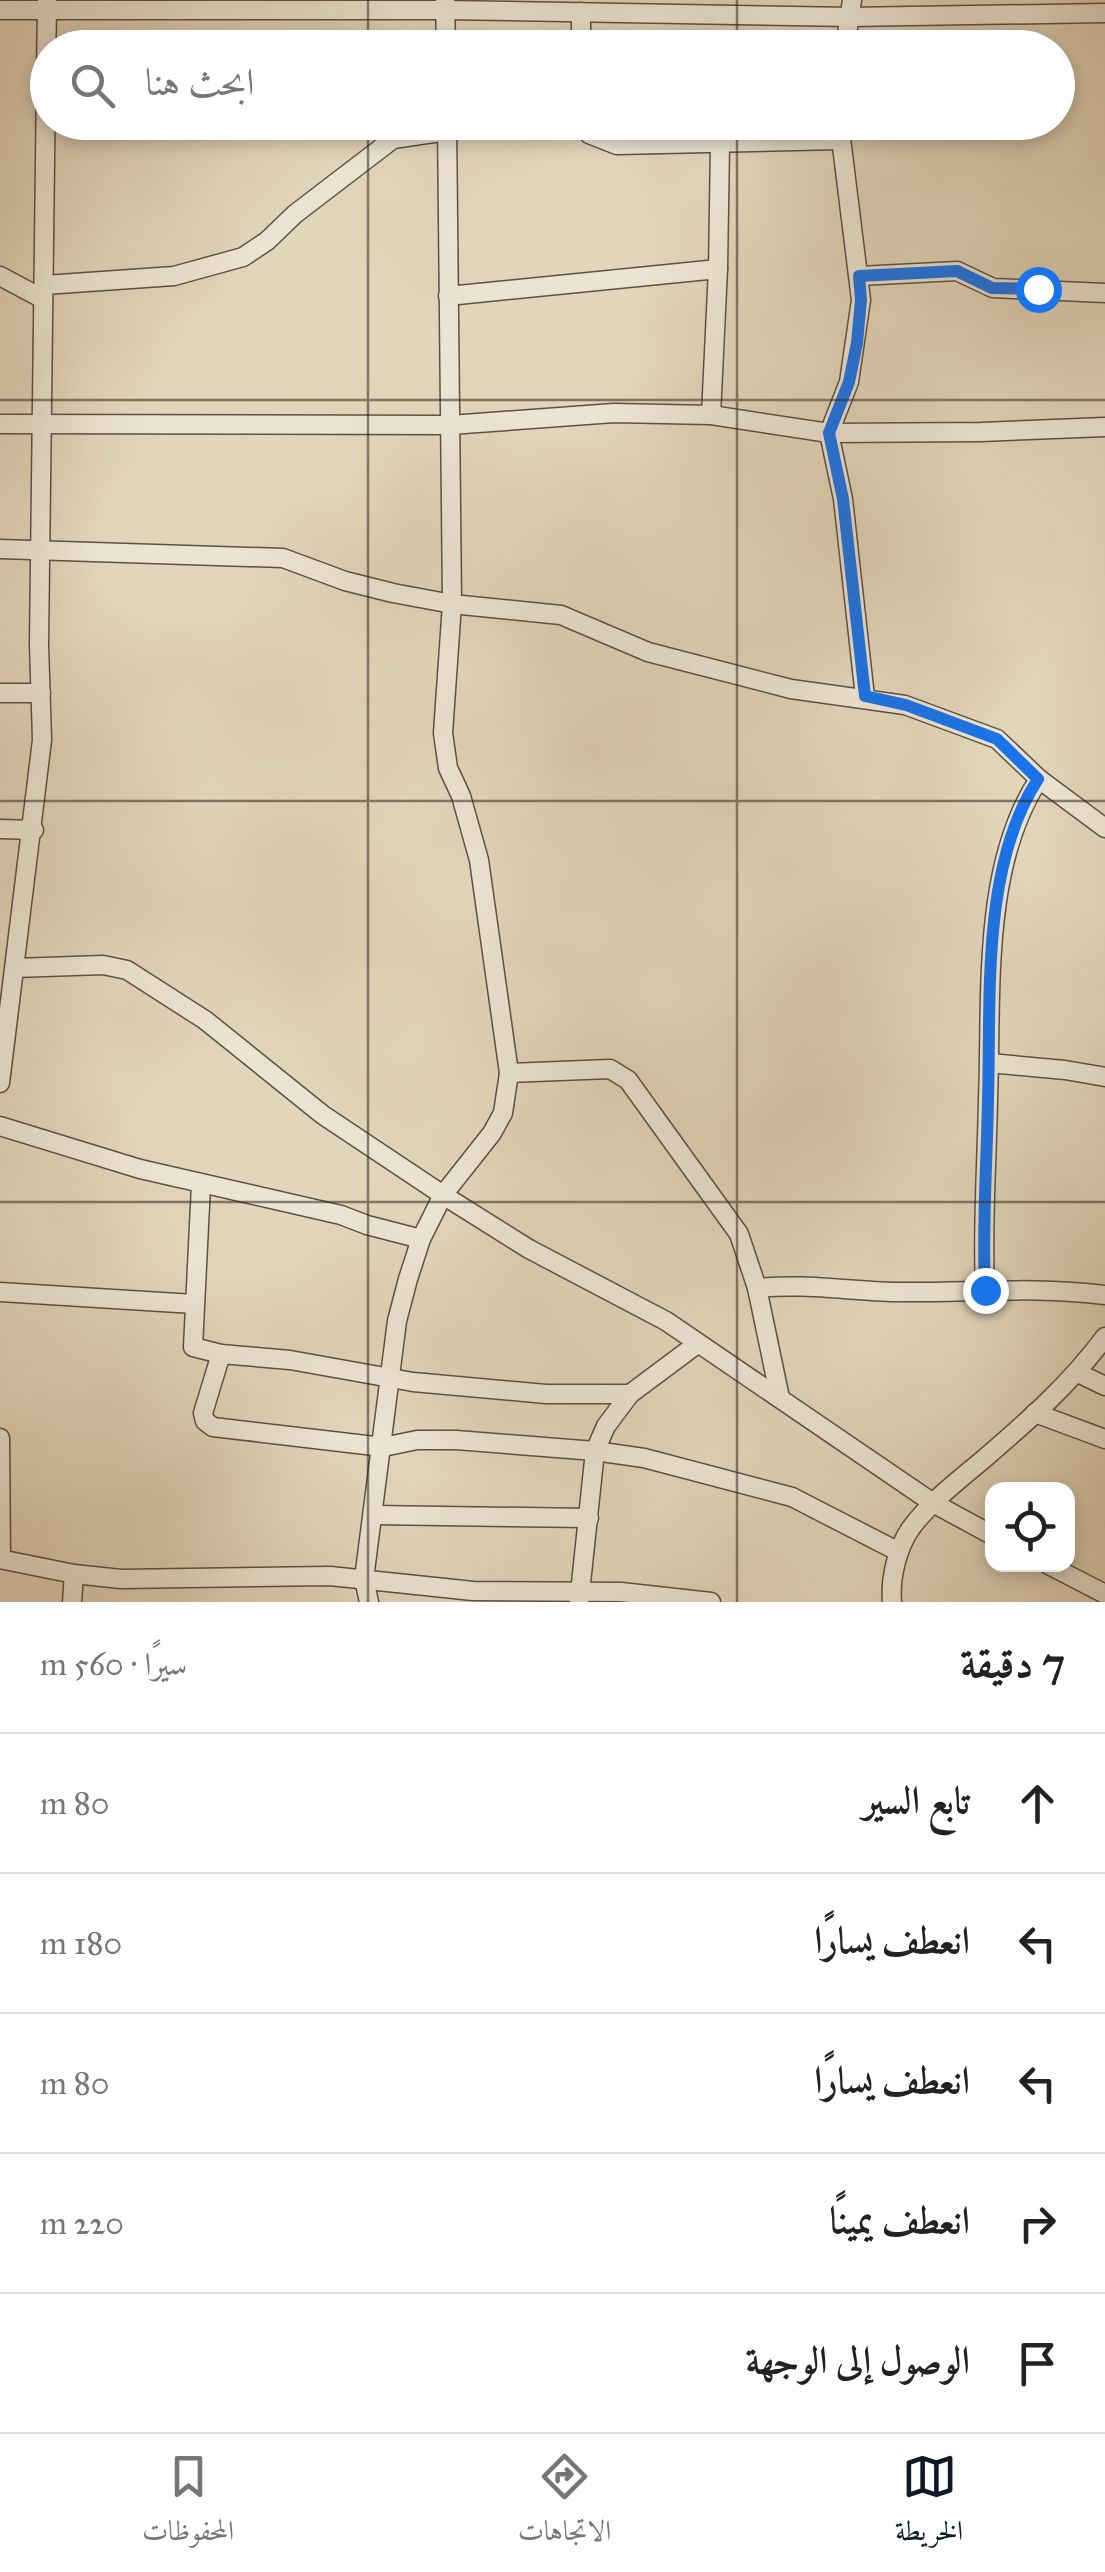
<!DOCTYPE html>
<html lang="ar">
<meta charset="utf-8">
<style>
body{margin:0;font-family:"IM FELL Great Primer",Amiri,serif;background:#f2f2f2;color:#222;direction:rtl}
.controls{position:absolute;right:30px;bottom:30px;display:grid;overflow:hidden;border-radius:20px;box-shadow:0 5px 15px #0003}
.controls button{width:90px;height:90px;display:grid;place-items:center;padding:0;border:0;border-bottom:2px solid #e0e0e0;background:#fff;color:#222;font:50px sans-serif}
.stop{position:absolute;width:30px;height:30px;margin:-22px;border:8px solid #1a73e8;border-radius:50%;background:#fff}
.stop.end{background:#1a73e8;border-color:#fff;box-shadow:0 2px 10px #0008}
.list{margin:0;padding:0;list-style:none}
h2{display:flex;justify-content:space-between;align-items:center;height:130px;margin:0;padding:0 40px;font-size:42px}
h2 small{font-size:32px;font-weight:400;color:#767676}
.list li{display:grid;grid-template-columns:65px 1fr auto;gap:30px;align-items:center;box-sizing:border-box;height:140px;padding:0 40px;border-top:2px solid #e0e0e0}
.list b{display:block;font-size:38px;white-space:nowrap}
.list em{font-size:32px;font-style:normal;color:#767676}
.icon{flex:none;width:55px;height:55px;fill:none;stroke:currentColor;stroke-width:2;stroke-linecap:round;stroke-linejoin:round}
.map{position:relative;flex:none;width:1105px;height:1602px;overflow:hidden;direction:ltr}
.search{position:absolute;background:#fff;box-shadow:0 5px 15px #0003;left:30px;right:30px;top:30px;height:110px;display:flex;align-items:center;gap:25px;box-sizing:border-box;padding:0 35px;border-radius:55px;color:#767676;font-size:38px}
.sheet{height:830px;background:#fff}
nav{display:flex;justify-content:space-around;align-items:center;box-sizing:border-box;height:140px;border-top:2px solid #e0e0e0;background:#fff;font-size:28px;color:#767676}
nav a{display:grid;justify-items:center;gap:5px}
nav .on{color:#111827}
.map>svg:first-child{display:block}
</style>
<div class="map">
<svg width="1105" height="1602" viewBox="0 0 1105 1602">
<rect width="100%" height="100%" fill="#e2d5ba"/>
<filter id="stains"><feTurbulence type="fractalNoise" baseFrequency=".002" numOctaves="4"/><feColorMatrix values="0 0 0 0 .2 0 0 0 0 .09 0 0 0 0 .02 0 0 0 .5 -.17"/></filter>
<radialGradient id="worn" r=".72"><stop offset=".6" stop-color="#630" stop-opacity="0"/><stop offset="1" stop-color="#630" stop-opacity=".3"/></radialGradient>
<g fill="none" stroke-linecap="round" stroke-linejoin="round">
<defs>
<g id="minor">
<path d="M445,0L446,48"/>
<path d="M0,10H445L850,17L1105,13"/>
<path d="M581,12V48"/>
<path d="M845,48L852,0"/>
<path d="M582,122L589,134L617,145L839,140"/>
<path d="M839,122L861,300L849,382L829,433L843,499L865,697"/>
<path d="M0,276L43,299"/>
<path d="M859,276L957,271L993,288L1105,293"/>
<path d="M45,285L174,276L243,257L267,241L295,214L393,139L447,131"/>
<path d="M448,296L718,269L720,144"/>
<path d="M711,415L718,269"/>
<path d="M0,424L450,425L614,413L711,415L829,433L981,432L1105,427"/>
<path d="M0,549L283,558L345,581L393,593L452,604L561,615L648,652L791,689L905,705L997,739L1039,779L1105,828"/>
<path d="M0,693H41"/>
<path d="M0,829L34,830"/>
<path d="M15,968L103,965L127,970L205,1020L323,1115L443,1195L529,1249L666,1321L933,1503L992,1535"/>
<path d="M990,1063L1065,1070L1105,1077"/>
<path d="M509,1073L610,1069L628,1080L739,1234L757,1288L780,1398"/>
<path d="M0,1083L42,740L39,644L47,0"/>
<path d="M0,1126L140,1169L341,1215L367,1225L421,1239"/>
<path d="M201,1185L193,1347L221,1354L290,1360L413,1382L546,1394H630"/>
<path d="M757,1288C804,1283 849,1291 896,1292C966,1293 1035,1286 1105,1295"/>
<path d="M985,1290C982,1226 987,1163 988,1099C992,997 981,867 1039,779"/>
<path d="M0,1292L194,1304"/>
<path d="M221,1354L203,1413L205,1421L213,1427L383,1447L417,1440H456L595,1451L644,1458L792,1497L899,1552"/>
<path d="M1078,1373L1105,1386"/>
<path d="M1035,1413L1105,1439"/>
<path d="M0,1438L1,1559"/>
<path d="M373,1515L589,1518"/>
<path d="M0,1559L74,1574L121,1579L330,1576L473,1591L621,1592L711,1602"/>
<path d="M1047,1564L1105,1594"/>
<path d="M72,1602L74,1574"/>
<path d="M369,1602L364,1579L397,1321L408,1279L421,1239L443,1195L492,1133L503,1113L509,1073L479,860L461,796L448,768L443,733L452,604L447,122"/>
<path d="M579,1602L595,1451L606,1426L630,1394L697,1344"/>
<path d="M892,1602C890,1578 897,1548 911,1528C931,1501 959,1480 985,1458C1029,1420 1070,1384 1105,1337"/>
</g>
</defs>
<!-- minor casing -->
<use href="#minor" stroke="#5d5044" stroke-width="21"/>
<!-- minor -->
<use href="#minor" stroke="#ece4d2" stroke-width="18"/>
</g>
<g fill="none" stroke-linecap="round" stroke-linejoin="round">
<!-- route -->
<path stroke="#1a73e8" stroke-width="12" d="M985,1290C982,1226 987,1163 988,1099C991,998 981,866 1038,779L997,739L906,705L865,696L843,499L829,433L849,382L857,343L861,300L859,276L957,271L992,288L1038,289"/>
</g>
<!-- grid -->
<path fill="none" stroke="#31241d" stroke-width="2.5" stroke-opacity="0.55" d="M368,0V48M737,0V48M368,122V1602M737,122V1602M0,400H1105M0,801H1105M0,1202H1105"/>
<rect width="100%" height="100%" filter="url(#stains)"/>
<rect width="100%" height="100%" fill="url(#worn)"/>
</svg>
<div class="controls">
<button><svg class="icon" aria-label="locate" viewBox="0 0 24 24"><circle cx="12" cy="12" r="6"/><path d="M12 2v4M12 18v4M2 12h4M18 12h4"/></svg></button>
</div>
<div class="stop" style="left:1038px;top:289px"></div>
<div class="stop end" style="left:985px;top:1290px"></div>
<div class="search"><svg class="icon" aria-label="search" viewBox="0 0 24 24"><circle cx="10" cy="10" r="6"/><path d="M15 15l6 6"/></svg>ابحث هنا</div>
</div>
<section class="sheet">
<h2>7 دقيقة<small>سيرًا · 560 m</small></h2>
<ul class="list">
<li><svg class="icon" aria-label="ahead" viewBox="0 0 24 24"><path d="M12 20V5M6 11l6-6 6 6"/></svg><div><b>تابع السير</b></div><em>80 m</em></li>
<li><svg class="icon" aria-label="left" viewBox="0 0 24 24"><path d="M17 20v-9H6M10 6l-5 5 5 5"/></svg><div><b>انعطف يسارًا</b></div><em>180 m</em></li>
<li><svg class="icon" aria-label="left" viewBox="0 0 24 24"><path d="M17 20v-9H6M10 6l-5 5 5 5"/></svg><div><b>انعطف يسارًا</b></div><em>80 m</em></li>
<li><svg class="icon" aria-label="right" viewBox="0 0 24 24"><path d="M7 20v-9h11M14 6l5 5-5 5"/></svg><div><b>انعطف يمينًا</b></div><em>220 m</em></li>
<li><svg class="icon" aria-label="arrive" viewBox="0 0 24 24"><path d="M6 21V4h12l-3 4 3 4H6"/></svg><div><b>الوصول إلى الوجهة</b></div></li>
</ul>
</section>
<nav>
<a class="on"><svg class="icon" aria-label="map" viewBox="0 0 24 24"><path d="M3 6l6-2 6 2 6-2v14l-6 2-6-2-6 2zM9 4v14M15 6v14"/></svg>الخريطة</a>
<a><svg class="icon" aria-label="directions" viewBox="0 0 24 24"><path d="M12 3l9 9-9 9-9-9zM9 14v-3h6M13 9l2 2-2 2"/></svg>الاتجاهات</a>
<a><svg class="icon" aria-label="saved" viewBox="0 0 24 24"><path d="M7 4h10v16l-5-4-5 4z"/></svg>المحفوظات</a>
</nav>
